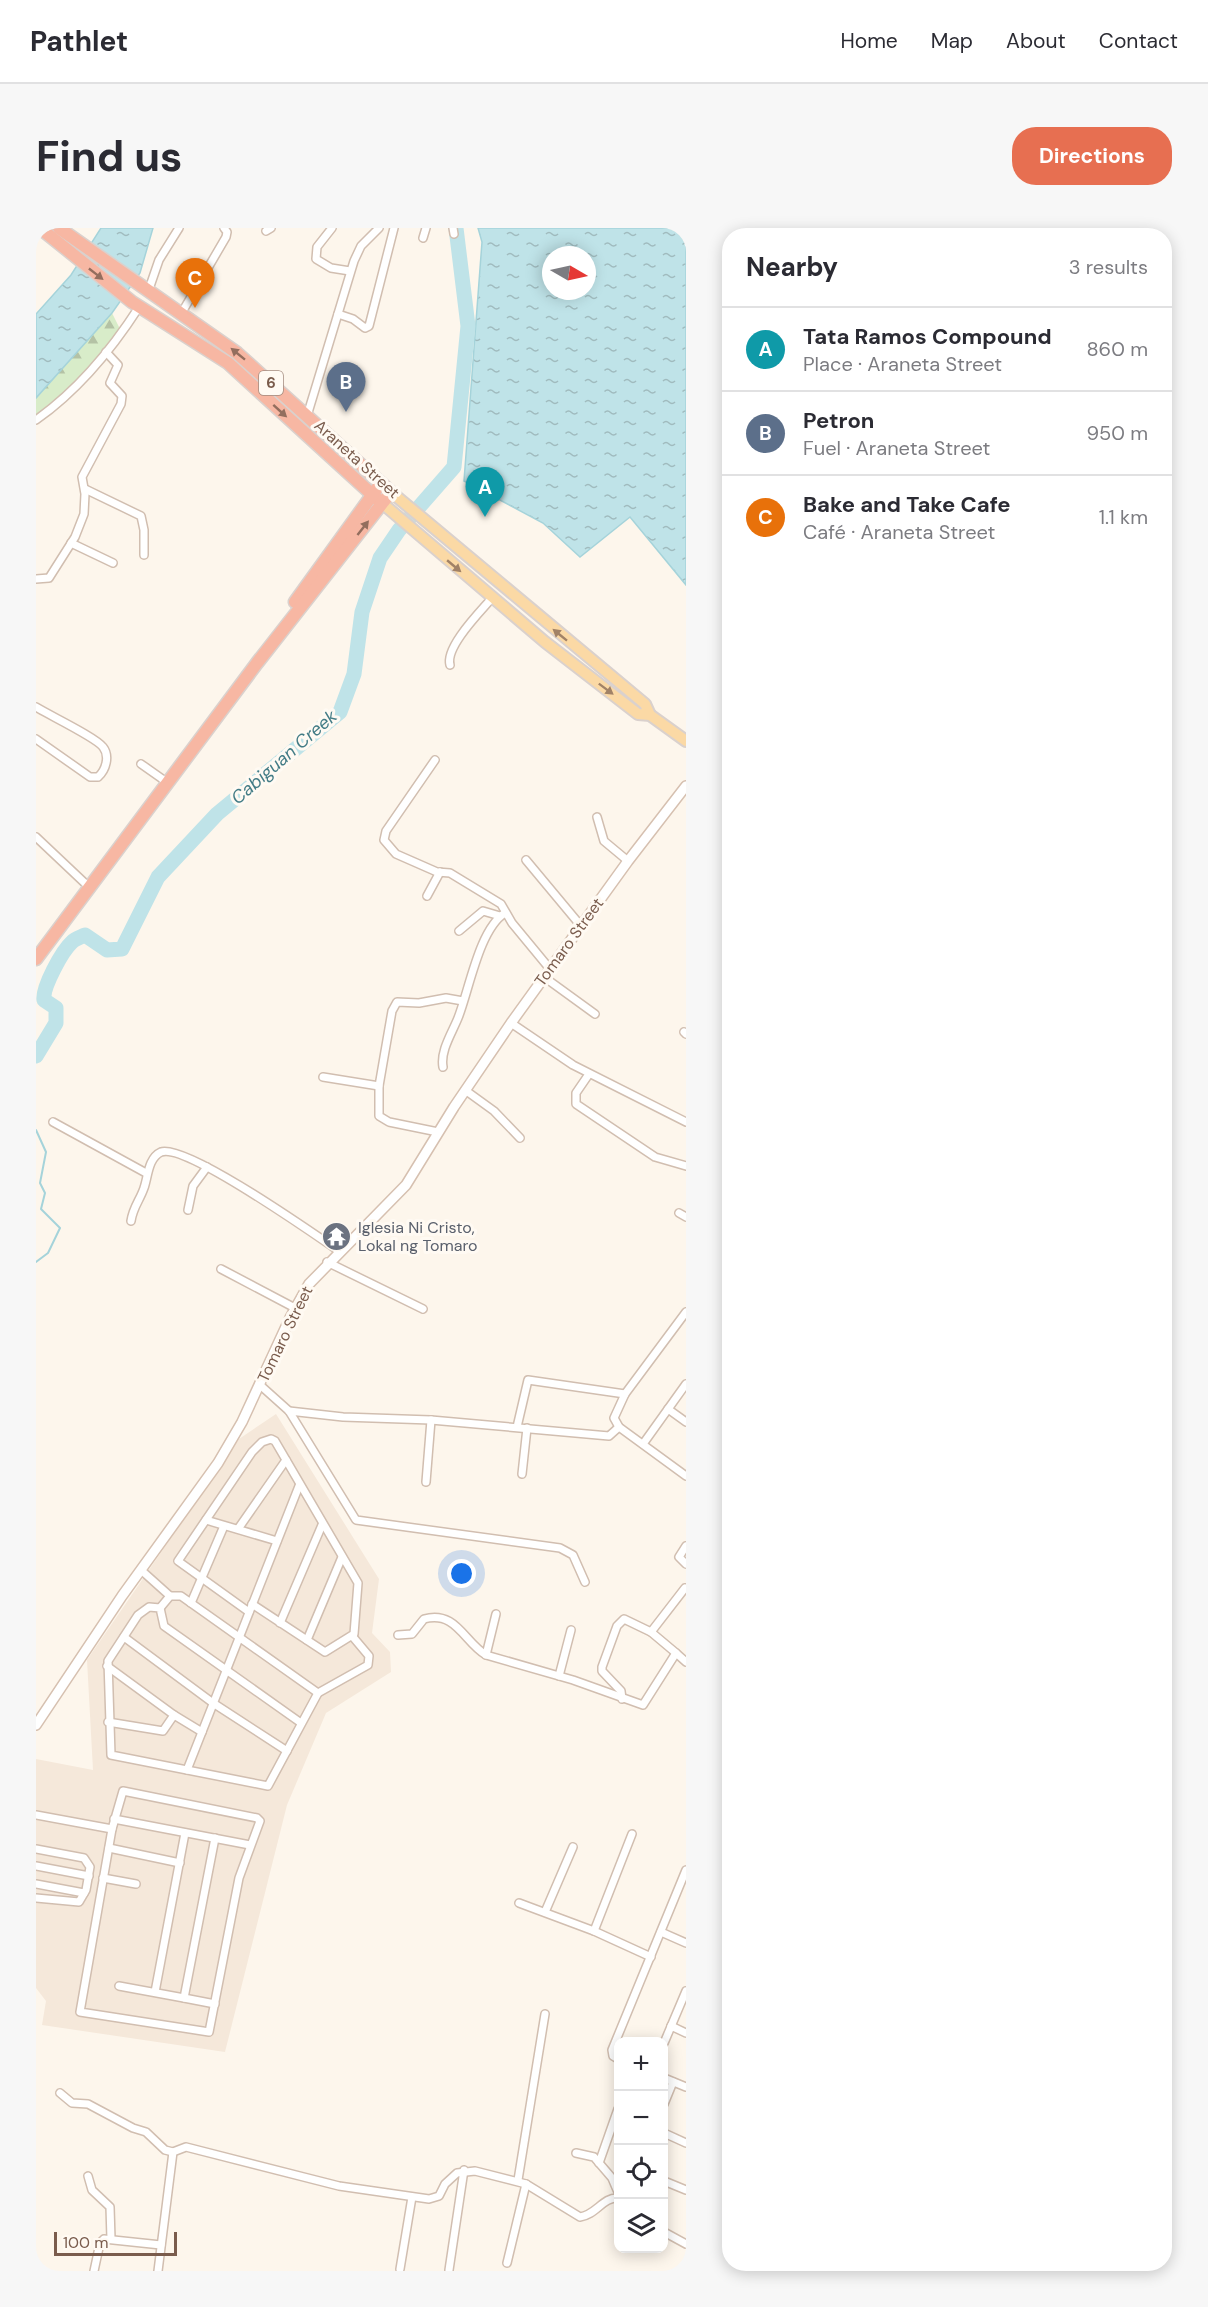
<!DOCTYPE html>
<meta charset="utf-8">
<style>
body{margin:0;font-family:"DM Sans",sans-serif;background:#f7f7f7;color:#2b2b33}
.controls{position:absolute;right:18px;bottom:18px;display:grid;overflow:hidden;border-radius:12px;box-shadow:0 3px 15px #0003}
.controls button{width:54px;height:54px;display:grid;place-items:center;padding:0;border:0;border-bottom:2px solid #e1e1e2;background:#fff;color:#2b2b33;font:30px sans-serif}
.compass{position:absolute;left:506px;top:18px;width:54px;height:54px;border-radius:50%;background:#fff;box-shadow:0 3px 15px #0003;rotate:99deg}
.scale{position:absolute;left:18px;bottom:15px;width:123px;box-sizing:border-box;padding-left:6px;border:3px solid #7a5c4d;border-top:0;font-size:16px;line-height:21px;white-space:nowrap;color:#7a5c4d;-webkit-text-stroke:4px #fffaf3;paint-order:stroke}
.you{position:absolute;left:426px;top:1346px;width:21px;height:21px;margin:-15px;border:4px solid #fff;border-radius:50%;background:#1a73e8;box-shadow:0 0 0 9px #1a73e833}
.badge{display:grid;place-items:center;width:39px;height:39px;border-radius:50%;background:#e76f51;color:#fff;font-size:20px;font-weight:700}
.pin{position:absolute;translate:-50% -50px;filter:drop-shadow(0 2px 3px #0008)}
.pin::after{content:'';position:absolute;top:32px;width:21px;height:18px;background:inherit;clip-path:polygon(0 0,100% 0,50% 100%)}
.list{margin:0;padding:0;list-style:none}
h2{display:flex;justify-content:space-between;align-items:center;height:78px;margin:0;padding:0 24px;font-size:26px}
h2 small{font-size:20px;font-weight:400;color:#7c7c81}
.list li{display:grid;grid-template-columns:39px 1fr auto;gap:18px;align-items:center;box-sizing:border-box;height:84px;padding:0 24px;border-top:2px solid #e1e1e2}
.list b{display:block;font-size:22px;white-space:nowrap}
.list p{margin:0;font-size:20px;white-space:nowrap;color:#7c7c81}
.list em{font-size:20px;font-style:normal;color:#7c7c81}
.icon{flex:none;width:33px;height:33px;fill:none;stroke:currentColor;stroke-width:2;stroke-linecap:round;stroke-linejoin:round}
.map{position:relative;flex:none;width:650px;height:2043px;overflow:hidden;border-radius:24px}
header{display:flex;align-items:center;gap:36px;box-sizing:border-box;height:84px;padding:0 30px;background:#fff;border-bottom:2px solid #e1e1e2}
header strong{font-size:28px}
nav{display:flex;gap:33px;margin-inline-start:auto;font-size:21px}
.intro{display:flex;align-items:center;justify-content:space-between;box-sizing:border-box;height:144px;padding:0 36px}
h1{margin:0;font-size:42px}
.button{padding:15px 27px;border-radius:24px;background:#e76f51;color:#fff;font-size:21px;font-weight:700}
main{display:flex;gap:36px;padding:0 36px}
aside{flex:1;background:#fff;border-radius:24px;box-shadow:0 3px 15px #0003}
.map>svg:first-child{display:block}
</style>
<header>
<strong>Pathlet</strong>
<nav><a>Home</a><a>Map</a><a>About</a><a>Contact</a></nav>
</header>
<div class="intro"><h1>Find us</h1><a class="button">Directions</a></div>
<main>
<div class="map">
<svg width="650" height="2043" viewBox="0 0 650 2043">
<defs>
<pattern id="forest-firs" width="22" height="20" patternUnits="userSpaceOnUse" patternTransform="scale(1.5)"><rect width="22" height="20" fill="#d8ecc9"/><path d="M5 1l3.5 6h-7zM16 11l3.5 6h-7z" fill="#b4c2a5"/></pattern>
<pattern id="water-ripples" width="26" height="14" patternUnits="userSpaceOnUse" patternTransform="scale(1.5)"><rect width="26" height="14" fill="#bfe3e8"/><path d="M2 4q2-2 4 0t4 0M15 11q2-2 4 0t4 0" fill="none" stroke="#a0bbbe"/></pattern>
</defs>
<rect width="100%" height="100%" fill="#fdf6ec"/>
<!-- residential -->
<path fill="#f5e8da" d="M240,1186L343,1351L336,1405L354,1424L355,1444L290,1485L251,1577L189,1824L6,1797L10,1773L0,1760V1531L57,1542L51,1432L203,1211Z"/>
<!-- forest -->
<path fill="url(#forest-firs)" d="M76,85L86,105L37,160L0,192V170Z"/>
<!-- water -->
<g fill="url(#water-ripples)" stroke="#a5d3da" stroke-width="1.5" fill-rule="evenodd">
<path d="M65,0H117L104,45L76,85L0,170V86L35,47Z"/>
<path d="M442,0H650V357L594,289L544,329L507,295L428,253L446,14ZM515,27H551V63H515Z"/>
</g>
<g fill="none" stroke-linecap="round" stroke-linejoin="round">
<!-- stream -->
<path stroke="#a5d3da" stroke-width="2" d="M0,902L10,924L4,955L9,965L5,981L24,1000L12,1025L0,1034"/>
<!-- river -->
<path stroke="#bfe3e8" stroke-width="15" d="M0,828L20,795V780L8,772C6,760 26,723 36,714C39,711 45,709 49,707L71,722L86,721L122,649L181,586L304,484L318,446L326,384L344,330L363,302L418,239L432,98L420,0"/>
<defs>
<g id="street">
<path d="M296,0L281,19L280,31L295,40L314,43"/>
<path d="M417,0L418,6"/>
<path d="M230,3L235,0"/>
<path d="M387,10L390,0"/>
<path d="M112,64L123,32L143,0"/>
<path d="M145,86L190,9L191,4L188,0"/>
<path d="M302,86L317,91L329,100L333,98L358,0"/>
<path d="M271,188L318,33L325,18L343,0"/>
<path d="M0,192C41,163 76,121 103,79"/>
<path d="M49,261L105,288L108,302V327"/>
<path d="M35,315L77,335"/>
<path d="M0,351L13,350L39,309L48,286L49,266L46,249L85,176L86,168L74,155L82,137L70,124"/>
<path d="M414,437C409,419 444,384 456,370"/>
<path d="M0,479C13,487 61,510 67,519C74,528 70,542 62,549H54L0,511"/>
<path d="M399,532L350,603L348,612L360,626L401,644L414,645L465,676L476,695L514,741"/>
<path d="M105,536L132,555"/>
<path d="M561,589L568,613L592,633"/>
<path d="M0,609L54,660"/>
<path d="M490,632L545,698"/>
<path d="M391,668L404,644"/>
<path d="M423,703L447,683L464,688"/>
<path d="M508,749L559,786"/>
<path d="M475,795L537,837L650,894"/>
<path d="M648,804L650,806"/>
<path d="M407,839C404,823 416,805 422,790C433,763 443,701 469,685"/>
<path d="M553,846L540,865V876L619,929L650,938"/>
<path d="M287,849L343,858"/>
<path d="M429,862L458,883L484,910"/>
<path d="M17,894L110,945"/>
<path d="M402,904L353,894L343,888V858L356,783L361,774L383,775L410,770L427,773"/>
<path d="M152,982L157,958L171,939"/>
<path d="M643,985L650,989"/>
<path d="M95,993C97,979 104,972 108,960C112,949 112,930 125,924C149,915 278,1006 303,1023"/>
<path d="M291,1034L387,1081"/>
<path d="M185,1041L259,1080"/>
<path d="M650,1084L589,1166L578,1190L583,1199L650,1248"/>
<path d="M224,1157L253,1183L320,1292L524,1320L537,1327L549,1354"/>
<path d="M632,1181L650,1194"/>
<path d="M253,1183L307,1189L395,1192L573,1208L583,1199"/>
<path d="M481,1199L492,1152L589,1166"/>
<path d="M607,1216L650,1156"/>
<path d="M486,1246L491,1200"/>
<path d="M390,1254L395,1192"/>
<path d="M170,1292L241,1313"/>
<path d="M202,1301L250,1232"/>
<path d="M650,1318L643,1329L650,1336"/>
<path d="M105,1342L134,1368"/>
<path d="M155,1375L188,1298"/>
<path d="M124,1380L134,1368H145L282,1465"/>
<path d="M213,1384L142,1333L216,1224L226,1214L235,1211L239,1213L322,1355L318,1406L289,1424L216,1376"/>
<path d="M244,1395L286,1297"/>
<path d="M362,1407L376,1406L388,1391C420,1382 428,1414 450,1427L537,1452L607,1477L640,1425L650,1434"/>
<path d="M88,1409L177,1475L251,1523"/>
<path d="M271,1412L306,1329"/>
<path d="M640,1425L615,1404L649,1360"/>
<path d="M450,1427L460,1386"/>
<path d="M71,1438L138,1487L127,1503L72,1494"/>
<path d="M523,1448L535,1402"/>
<path d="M586,1471L585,1463L566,1443V1439L581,1398L588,1391L615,1404"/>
<path d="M138,1487L166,1504"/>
<path d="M265,1495L128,1398L124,1380L113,1379L102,1387L72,1433L75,1527L232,1558L282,1465L332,1437L333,1428L317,1409"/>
<path d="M151,1542L263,1258"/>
<path d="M87,1563L221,1590L224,1593L203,1650L173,1804L44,1784L76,1601Z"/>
<path d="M0,1587L76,1601"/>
<path d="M78,1591L214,1617"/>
<path d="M596,1606L558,1703L615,1729"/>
<path d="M179,1610L148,1770L179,1776"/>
<path d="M73,1620L144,1635"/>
<path d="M0,1621L48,1630L54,1639L50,1662L43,1674L0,1670"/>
<path d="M0,1638L53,1648"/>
<path d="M67,1650L100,1656"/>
<path d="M0,1656L48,1665"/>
<path d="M483,1675L558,1703"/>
<path d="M509,1684L537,1619"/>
<path d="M625,1704L650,1715"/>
<path d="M83,1758L148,1770"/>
<path d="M119,1764L149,1605"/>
<path d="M635,1798L650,1805"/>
<path d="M628,1815L650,1763"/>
<path d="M582,1831L577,1828L576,1822L650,1642"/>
<path d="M628,1850L650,1859"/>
<path d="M24,1865L36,1875L52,1876L97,1900L110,1904L129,1922L137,1924"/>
<path d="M628,1876L637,1854"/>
<path d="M628,1905L650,1915"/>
<path d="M540,1925L558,1929L576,1950L582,1964"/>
<path d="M563,1935L582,1881"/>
<path d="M52,1948L56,1962L74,1979L75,2011"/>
<path d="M482,1952L509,1786"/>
<path d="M628,1953L650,1962"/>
<path d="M628,2004L650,2016"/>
<path d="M471,2035L490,1956"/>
<path d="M364,2041L376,1969"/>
<path d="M413,2042L428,1942"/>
<path d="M58,2043L64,2015L68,2011L125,2017"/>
<path d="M122,2043L137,1924L150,1919L303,1958L393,1971L403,1968L409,1956L421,1945L439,1943L490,1956L544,1989C560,1987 567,1969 582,1970"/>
</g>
<path id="secondary" d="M0,1497L86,1368L182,1235L206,1194L254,1090L273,1056L370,957L418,879L475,795L592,633L650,558"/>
<g id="primary">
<path d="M355,264L609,476L614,487"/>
<path d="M346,275L509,414L602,486L614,487L650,513"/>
</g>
<g id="highway">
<path d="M4,0L96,74L192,135L341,271"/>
<path d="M259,374L345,255"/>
<path d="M0,731L221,435L355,264L201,125L23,0"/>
</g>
</defs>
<!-- street casing -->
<use href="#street" stroke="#d1beb0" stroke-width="10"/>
<!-- secondary casing -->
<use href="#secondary" stroke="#d6c0b0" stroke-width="12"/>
<!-- primary casing -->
<use href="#primary" stroke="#dad1cd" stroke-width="14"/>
<!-- highway casing -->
<use href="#highway" stroke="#dad1cd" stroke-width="15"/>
<!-- street -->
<use href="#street" stroke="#fff" stroke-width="7"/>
<!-- secondary -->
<use href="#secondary" stroke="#fff" stroke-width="9"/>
<!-- primary -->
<use href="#primary" stroke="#fbd9a5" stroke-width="10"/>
<!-- highway -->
<use href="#highway" stroke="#f7b7a3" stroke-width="12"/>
</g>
<!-- one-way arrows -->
<defs><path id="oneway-solid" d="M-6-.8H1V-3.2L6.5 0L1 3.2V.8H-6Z" transform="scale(1.5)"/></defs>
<g fill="#936e5e">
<use href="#oneway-solid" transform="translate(60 46) rotate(38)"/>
<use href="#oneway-solid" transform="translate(202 126) rotate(-141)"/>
<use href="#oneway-solid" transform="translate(244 183) rotate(42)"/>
<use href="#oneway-solid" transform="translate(327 300) rotate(-52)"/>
</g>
<g fill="#a18267">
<use href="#oneway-solid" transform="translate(418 338) rotate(40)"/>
<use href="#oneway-solid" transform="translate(524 407) rotate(-141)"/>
<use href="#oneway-solid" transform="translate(570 461) rotate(37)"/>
</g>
<!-- icons -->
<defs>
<symbol id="temple-disc" viewBox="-11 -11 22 22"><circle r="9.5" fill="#6b7280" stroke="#fffaf3"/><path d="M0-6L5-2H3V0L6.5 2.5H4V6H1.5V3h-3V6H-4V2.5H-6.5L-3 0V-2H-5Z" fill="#fff"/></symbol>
</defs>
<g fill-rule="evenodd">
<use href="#temple-disc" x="284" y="992" width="33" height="33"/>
</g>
<g text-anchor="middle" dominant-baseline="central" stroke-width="6" stroke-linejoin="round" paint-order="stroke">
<!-- shield labels -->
<rect fill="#fffaf3" stroke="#a28b7f" stroke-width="1.5" x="223" y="143" width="24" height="24" rx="4.5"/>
<g font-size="15" font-weight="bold" fill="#7a5c4d">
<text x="235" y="155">6</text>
</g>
<!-- street labels -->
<g font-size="16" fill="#7a5c4d" stroke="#fffaf3">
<text transform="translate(321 231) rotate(42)">Araneta Street</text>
<text transform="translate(533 714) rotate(-54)">Tomaro Street</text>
<text transform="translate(249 1106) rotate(-64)">Tomaro Street</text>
</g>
<!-- worship labels -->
<g font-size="16" fill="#5b616d" stroke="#fffaf3" text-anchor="start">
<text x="322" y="999">Iglesia Ni Cristo,<tspan x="322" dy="18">Lokal ng Tomaro</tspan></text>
</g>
<!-- water labels -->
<g font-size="18" font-style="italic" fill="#437c86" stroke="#fffaf3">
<text transform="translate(248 529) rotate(-41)">Cabiguan Creek</text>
</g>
</g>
</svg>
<div class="controls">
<button>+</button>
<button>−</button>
<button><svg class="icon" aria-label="locate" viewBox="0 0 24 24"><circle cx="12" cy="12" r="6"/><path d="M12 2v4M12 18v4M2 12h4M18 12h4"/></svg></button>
<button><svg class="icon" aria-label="layers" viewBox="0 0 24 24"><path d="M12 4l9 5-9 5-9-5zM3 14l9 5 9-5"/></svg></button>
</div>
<svg class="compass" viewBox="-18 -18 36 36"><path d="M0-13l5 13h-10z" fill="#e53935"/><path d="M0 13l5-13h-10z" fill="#7c7c81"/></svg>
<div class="scale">100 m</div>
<div class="you"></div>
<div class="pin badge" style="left:449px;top:289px;background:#0f9aa8">A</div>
<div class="pin badge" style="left:310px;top:184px;background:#5c6f8a">B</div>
<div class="pin badge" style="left:159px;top:80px;background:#e8710a">C</div>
</div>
<aside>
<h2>Nearby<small>3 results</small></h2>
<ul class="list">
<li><span class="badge" style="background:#0f9aa8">A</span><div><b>Tata Ramos Compound</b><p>Place · Araneta Street</p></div><em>860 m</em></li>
<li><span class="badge" style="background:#5c6f8a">B</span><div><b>Petron</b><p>Fuel · Araneta Street</p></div><em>950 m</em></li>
<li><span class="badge" style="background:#e8710a">C</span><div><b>Bake and Take Cafe</b><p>Café · Araneta Street</p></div><em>1.1 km</em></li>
</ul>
</aside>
</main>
